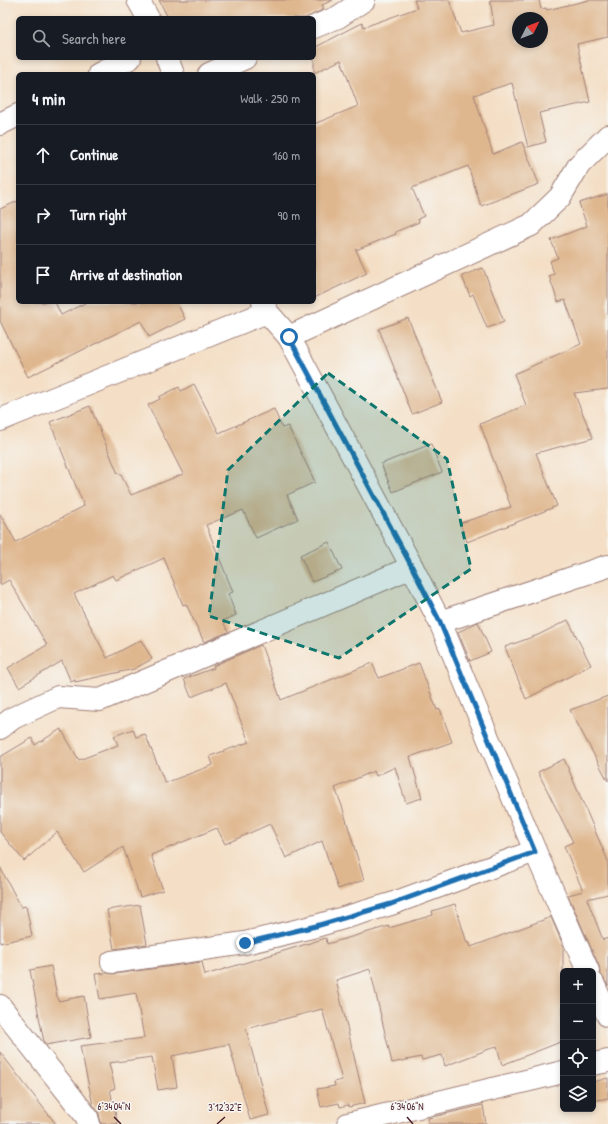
<!DOCTYPE html>
<meta charset="utf-8">
<style>
body{margin:0;font-family:"Patrick Hand",sans-serif;background:#20242c;color:#f1f3f6}
.controls{position:absolute;right:12px;bottom:12px;display:grid;overflow:hidden;border-radius:6px;box-shadow:0 2px 6px #0003}
.controls button{width:36px;height:36px;display:grid;place-items:center;padding:0;border:0;border-bottom:1px solid #363941;background:#171b24;color:#f1f3f6;font:20px sans-serif}
.compass{position:absolute;left:512px;top:12px;width:36px;height:36px;border-radius:50%;background:#171b24;box-shadow:0 2px 6px #0003;rotate:48deg}
.stop{position:absolute;width:12px;height:12px;margin:-9px;border:3px solid #1f6fb2;border-radius:50%;background:#fff}
.stop.end{background:#1f6fb2;border-color:#fff;box-shadow:0 1px 4px #0008}
.list{margin:0;padding:0;list-style:none}
h2{display:flex;justify-content:space-between;align-items:center;height:52px;margin:0;padding:0 16px;font-size:17px}
h2 small{font-size:13px;font-weight:400;color:#9ea1a6}
.list li{display:grid;grid-template-columns:26px 1fr auto;gap:12px;align-items:center;box-sizing:border-box;height:60px;padding:0 16px;border-top:1px solid #363941}
.list b{display:block;font-size:15px;white-space:nowrap}
.list em{font-size:13px;font-style:normal;color:#9ea1a6}
.icon{flex:none;width:22px;height:22px;fill:none;stroke:currentColor;stroke-width:2;stroke-linecap:round;stroke-linejoin:round}
.map{position:relative;flex:none;width:608px;height:1124px;overflow:hidden}
.search{position:absolute;background:#171b24;box-shadow:0 2px 6px #0003;left:16px;top:16px;width:300px;height:44px;display:flex;align-items:center;gap:10px;box-sizing:border-box;padding:0 14px;border-radius:6px;color:#9ea1a6;font-size:15px}
.panel{position:absolute;background:#171b24;box-shadow:0 2px 6px #0003;left:16px;top:72px;width:300px;height:232px;border-radius:6px}
.map>svg:first-child{display:block}
</style>
<div class="map">
<svg width="608" height="1124" viewBox="0 0 608 1124">
<rect width="100%" height="100%" fill="#f6f6f2"/>
<filter id="ink" filterUnits="userSpaceOnUse"><feTurbulence type="fractalNoise" baseFrequency=".025" numOctaves="2"/><feDisplacementMap in="SourceGraphic" scale="8" xChannelSelector="R" yChannelSelector="G"/><feConvolveMatrix kernelMatrix="1 2 1 2 8 2 1 2 1" color-interpolation-filters="sRGB"/></filter>
<filter id="wash" filterUnits="userSpaceOnUse"><feTurbulence type="fractalNoise" baseFrequency=".012" numOctaves="4" result="noise"/><feDisplacementMap in="SourceGraphic" scale="16" xChannelSelector="R" yChannelSelector="G"/><feGaussianBlur stdDeviation="0.9" result="paint"/><feColorMatrix in="noise" values="0 0 0 0 0 0 0 0 0 0 0 0 0 0 0 0 0 1.4 0 .05"/><feComposite in="paint" operator="in"/></filter>
<g filter="url(#wash)">
<rect width="100%" height="100%" fill="#f4dfc6"/>
<g id="blocks">
<!-- building -->
<g fill="#dfb78f" fill-rule="evenodd">
<path d="M159,0H333L322,5L324,9L306,18H168Z"/>
<path d="M414,0H449L461,33L494,25L490,0H539L541,9L546,8L547,10L589,0H608V37L577,44L590,102L539,113L546,142L528,147L512,83L474,95L493,154L522,142L539,184L481,206L468,166L412,188L424,216L418,219L419,222L395,232L396,234L356,250L367,273L314,298V124L358,106L341,60L314,73V48L362,23L364,27L417,8ZM518,18H542V42H518Z"/>
<path d="M608,194V389L574,393L593,438L536,453L557,506L467,542L460,523L511,507L480,424L526,405L514,374L581,344L565,300L558,302L549,276L554,274L550,261L558,258L551,240L587,226L579,203Z"/>
<path d="M18,201V302H55L61,315L87,302H180L177,303L185,319L149,337L141,321L28,377L0,321V209Z"/>
<path d="M483,268L504,322L487,328L473,294L470,296L462,276Z"/>
<path d="M408,318L442,402L412,414L379,329Z"/>
<path d="M194,384L219,433L274,409L282,428L288,426L315,482L287,495L298,519L256,538L243,510L206,525L233,592L228,594L236,615L223,621L228,632L204,642L186,604L183,605L164,558L116,580L113,575L74,594L107,658L141,640L152,659L134,669L75,682V680L71,682L62,661L19,687L8,668L47,645L9,580L0,585V514L16,542L84,506L50,422L90,406L118,474L120,473L131,495L183,474L148,405L160,399L159,397L179,387L181,391Z"/>
<path d="M431,444L442,472L393,492L381,464Z"/>
<path d="M329,542L342,570L312,582L300,555Z"/>
<path d="M568,620L591,665L526,699L505,647L538,635Z"/>
<path d="M478,622L491,652L470,661L458,632Z"/>
<path d="M261,645L281,700L372,663L379,678L419,663L437,710L440,709L452,742L410,757L422,798L406,803L395,767L376,776L374,771L335,788L342,806L364,880L338,889L322,841L286,858L270,824L225,844L217,828L151,855L163,890L140,897L123,847L84,872L57,832L24,861L0,832V757L32,738L35,745L61,729L79,760L118,745L114,736L133,729L136,737L145,734L165,783L213,765L210,756L249,742L226,683L191,697L184,679L214,668L213,666Z"/>
<path d="M608,696V781L570,710Z"/>
<path d="M564,759L608,861V894L587,899L603,940L608,938V986L600,973L599,966L568,895L583,891L564,846L573,842L538,772Z"/>
<path d="M0,867L21,907L26,906L32,936L0,943Z"/>
<path d="M455,904L467,943L469,942L471,947L551,917L563,945V1041L502,1065L497,1046L445,1066L442,1055L422,1060L421,1057L392,1063L370,969L336,980L365,1103L349,1107L348,1105L340,1107L339,1103L321,1107L317,1089L335,1086L334,1082L342,1080L322,1009L246,1029L269,1115L250,1120L229,1044L172,1056L177,1087L158,1090L152,1057L109,1063L115,1088L110,1090L118,1124H101L99,1113L93,1105L80,1046L144,1038L136,993L100,999L95,974L106,973L114,974L202,962L205,975L326,938L327,944L389,926V928L433,915L432,911Z"/>
<path d="M140,905L147,944L114,949L107,910Z"/>
<path d="M51,966L58,1001L84,996L91,1037L46,1045L44,1042L30,970Z"/>
<path d="M0,1052L20,1078L56,1124H0Z"/>
<path d="M608,1078V1098L593,1101V1082Z"/>
<path d="M483,1105L486,1124H428V1118Z"/>
</g>
</g>
</g>
<g filter="url(#ink)">
<use href="#blocks" fill-opacity="0" stroke="#9f7f78" stroke-width="1"/>
<g fill="none" stroke-linecap="round" stroke-linejoin="round">
<defs>
<g id="minor">
<path d="M138,0L148,18"/>
<path d="M314,27L338,17L364,0"/>
<path d="M167,58L173,74"/>
<path d="M99,74L130,58"/>
<path d="M209,74L245,58"/>
<path d="M0,124L18,115"/>
<path d="M263,302L267,312L289,337L412,567L440,622L535,851L588,971"/>
<path d="M289,337L531,225L560,197L579,165L608,136"/>
<path d="M0,420L267,312"/>
<path d="M440,622L608,566"/>
<path d="M0,728L13,718L58,697L100,700L412,567"/>
<path d="M112,962L245,943L316,926L391,904L535,851"/>
<path d="M593,983L608,1016"/>
<path d="M0,1006L87,1117L89,1124"/>
<path d="M593,1064L608,1061"/>
<path d="M348,1124L563,1072"/>
</g>
</defs>
<!-- minor casing -->
<use href="#minor" stroke="#9f7f78" stroke-width="24"/>
<!-- minor -->
<use href="#minor" stroke="#fff" stroke-width="22"/>
</g>
</g>
<g fill="none" stroke-linecap="round" stroke-linejoin="round" filter="url(#ink)">
<!-- route -->
<path stroke="#1f6fb2" stroke-width="5" d="M245,943L316,926L391,904L535,852L440,622L412,567L289,337"/>
</g>
<!-- marked area -->
<path fill="#0f766e" fill-opacity="0.2" stroke="#0f766e" stroke-width="3" stroke-dasharray="8 5" stroke-linejoin="round" d="M328,373L447,459L471,569L339,658L209,616L228,470Z"/>
<!-- ticks -->
<path fill="none" stroke="#4a1f2b" stroke-width="1.5" d="M114,1117L121,1124M407,1117L413,1124M217,1124L225,1117"/>
<g font-size="10" text-anchor="middle" fill="#4a1f2b" stroke="#f6f6f2" stroke-width="3" stroke-linejoin="round" paint-order="stroke">
<text x="114" y="1110">6°34'04"N</text>
<text x="407" y="1110">6°34'06"N</text>
<text x="225" y="1111">3°12'32"E</text>
</g>
</svg>
<div class="controls">
<button>+</button>
<button>−</button>
<button><svg class="icon" aria-label="locate" viewBox="0 0 24 24"><circle cx="12" cy="12" r="6"/><path d="M12 2v4M12 18v4M2 12h4M18 12h4"/></svg></button>
<button><svg class="icon" aria-label="layers" viewBox="0 0 24 24"><path d="M12 4l9 5-9 5-9-5zM3 14l9 5 9-5"/></svg></button>
</div>
<svg class="compass" viewBox="-18 -18 36 36"><path d="M0-13l5 13h-10z" fill="#e53935"/><path d="M0 13l5-13h-10z" fill="#9ea1a6"/></svg>
<div class="stop" style="left:289px;top:337px"></div>
<div class="stop end" style="left:245px;top:943px"></div>
<div class="search"><svg class="icon" aria-label="search" viewBox="0 0 24 24"><circle cx="10" cy="10" r="6"/><path d="M15 15l6 6"/></svg>Search here</div>
<section class="panel">
<h2>4 min<small>Walk · 250 m</small></h2>
<ul class="list">
<li><svg class="icon" aria-label="ahead" viewBox="0 0 24 24"><path d="M12 20V5M6 11l6-6 6 6"/></svg><div><b>Continue</b></div><em>160 m</em></li>
<li><svg class="icon" aria-label="right" viewBox="0 0 24 24"><path d="M7 20v-9h11M14 6l5 5-5 5"/></svg><div><b>Turn right</b></div><em>90 m</em></li>
<li><svg class="icon" aria-label="arrive" viewBox="0 0 24 24"><path d="M6 21V4h12l-3 4 3 4H6"/></svg><div><b>Arrive at destination</b></div></li>
</ul>
</section>
</div>
